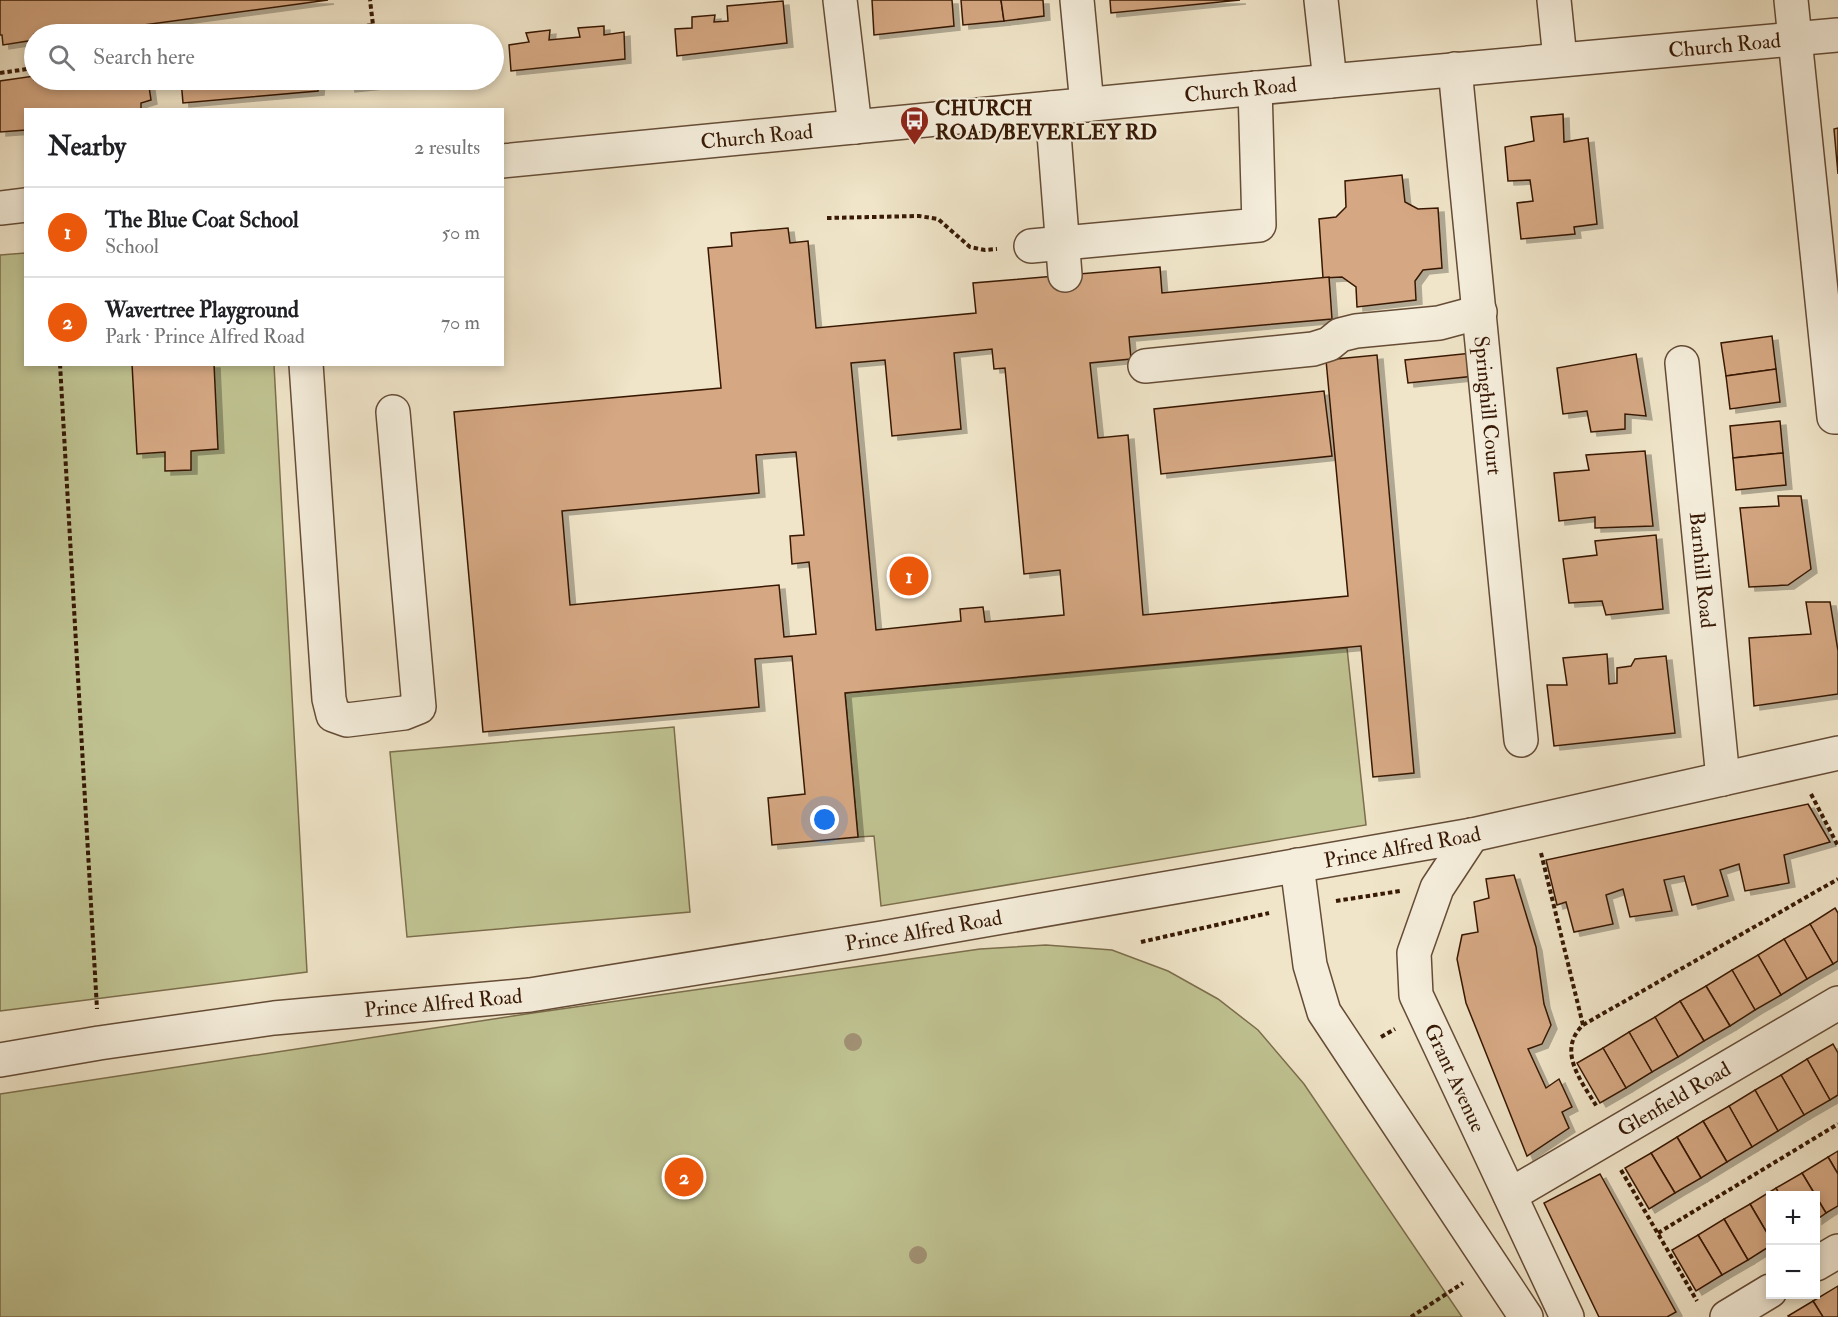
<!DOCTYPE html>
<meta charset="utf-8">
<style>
body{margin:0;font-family:"IM FELL Double Pica",serif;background:#f6f6f6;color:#202124}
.controls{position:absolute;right:18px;bottom:18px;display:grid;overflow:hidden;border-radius:0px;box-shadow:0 3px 9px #0003}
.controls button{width:54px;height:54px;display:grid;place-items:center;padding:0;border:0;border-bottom:2px solid #e0e0e0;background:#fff;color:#202124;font:30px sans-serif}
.you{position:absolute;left:825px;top:820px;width:21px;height:21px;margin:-15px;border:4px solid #fff;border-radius:50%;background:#1a73e8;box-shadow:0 0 0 9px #1a73e833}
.badge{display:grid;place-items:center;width:39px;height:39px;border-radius:50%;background:#ea580c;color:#fff;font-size:20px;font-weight:700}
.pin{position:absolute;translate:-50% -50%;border:3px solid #fff;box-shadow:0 2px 6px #0006}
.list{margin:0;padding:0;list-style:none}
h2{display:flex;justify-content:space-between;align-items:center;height:78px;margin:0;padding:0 24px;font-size:26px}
h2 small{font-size:20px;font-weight:400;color:#757577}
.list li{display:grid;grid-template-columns:39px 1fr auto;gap:18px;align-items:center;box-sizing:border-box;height:90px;padding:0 24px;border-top:2px solid #e0e0e0}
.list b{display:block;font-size:22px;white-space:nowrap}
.list p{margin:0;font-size:20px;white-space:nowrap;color:#757577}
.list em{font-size:20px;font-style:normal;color:#757577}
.icon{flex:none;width:33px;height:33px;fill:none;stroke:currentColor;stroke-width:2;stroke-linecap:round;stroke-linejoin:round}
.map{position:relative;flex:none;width:1838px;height:1317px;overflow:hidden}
.search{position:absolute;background:#fff;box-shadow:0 3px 9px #0003;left:24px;top:24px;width:480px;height:66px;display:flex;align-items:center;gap:15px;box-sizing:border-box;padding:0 21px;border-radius:33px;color:#757577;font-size:22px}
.panel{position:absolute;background:#fff;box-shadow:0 3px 9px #0003;left:24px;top:108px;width:480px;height:258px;border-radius:0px}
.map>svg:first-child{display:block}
</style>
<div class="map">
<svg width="1838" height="1317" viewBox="0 0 1838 1317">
<defs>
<filter id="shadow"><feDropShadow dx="6" dy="4" stdDeviation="0" flood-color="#0004"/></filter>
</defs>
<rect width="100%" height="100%" fill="#f0e5c9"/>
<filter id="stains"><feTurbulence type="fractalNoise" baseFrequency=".00333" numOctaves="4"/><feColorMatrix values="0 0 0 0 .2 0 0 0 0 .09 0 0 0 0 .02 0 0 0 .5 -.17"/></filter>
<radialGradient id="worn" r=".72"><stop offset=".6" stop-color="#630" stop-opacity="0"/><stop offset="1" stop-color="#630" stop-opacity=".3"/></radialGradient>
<!-- green -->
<g fill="#c0c392" stroke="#7c6e4c" stroke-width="1.5">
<path d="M25,253L26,364L274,365L307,972L0,1011V255Z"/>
<path d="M1347,648L1366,825L881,906L874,836L858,837L845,693Z"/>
<path d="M674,727L690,912L407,937L390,752Z"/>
<path d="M1046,945L1112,950L1168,971L1218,999L1258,1030L1304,1084L1462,1317H0V1094L533,1013L980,949Z"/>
</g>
<!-- building -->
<g fill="#d5a883" stroke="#371905" stroke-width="1.5" fill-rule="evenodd" filter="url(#shadow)">
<path d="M0,0H328L77,34H34V40L3,45L2,35H0Z"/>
<path d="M872,0H952L954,26L874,35Z"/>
<path d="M961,0H1001L1004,21L963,25Z"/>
<path d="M1001,0H1043L1044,16L1004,21Z"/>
<path d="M1110,0H1240L1111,13Z"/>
<path d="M783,1L787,43L677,56L675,29L692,28V17L715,15L714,22L728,21L727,6Z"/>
<path d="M604,26V35L624,32L625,59L511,71L509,45L529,42L526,33L550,30L549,40L580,37L578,28Z"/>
<path d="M34,76V80H148L151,100L141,103V110H26V130L0,132V81Z"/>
<path d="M181,80H319L318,91L183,103Z"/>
<path d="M348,80H427L349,88Z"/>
<path d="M1563,114L1564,142L1588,138L1597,224L1574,227L1575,234L1521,239L1517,203L1533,201L1530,180L1508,181L1505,147L1534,141L1531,117Z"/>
<path d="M1838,128V174L1834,129Z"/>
<path d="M1402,175L1405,202L1418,209L1438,208L1442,268L1423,270L1415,281L1416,300L1357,307L1356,287L1342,277L1323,278L1319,219L1336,217L1346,207L1345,181Z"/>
<path d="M788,228L790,243L808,241L816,328L976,313L973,283L1160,267L1162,293L1329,277L1332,319L1129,337L1131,359L1090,363L1098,438L1128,435L1143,615L1348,596L1326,360L1377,355L1414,773L1373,777L1361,646L845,693L858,837L772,845L768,798L805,794L792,656L755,659L759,707L483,732L454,412L721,388L708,248L732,246L731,233ZM992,349L994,369L1005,368L1024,574L1060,570L1064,615L985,622L983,607L960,609L961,621L876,630L851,363L885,360L892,436L961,429L954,353ZM796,452L804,535L790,536L792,564L809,562L816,634L784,637L779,585L570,605L562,511L759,493L756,455Z"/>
<path d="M1772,336L1776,369L1726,376L1721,343Z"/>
<path d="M1472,353L1475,376L1408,383L1405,360Z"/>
<path d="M1636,354L1646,416L1625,414V429L1591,432L1587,411L1563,414L1557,368Z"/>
<path d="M132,364H214L218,449L191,451V470L165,471V452L137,454Z"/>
<path d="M1776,369L1780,402L1730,409L1726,376Z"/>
<path d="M1324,391L1332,456L1161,474L1154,409Z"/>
<path d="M1780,421L1783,453L1733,458L1730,426Z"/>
<path d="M1645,451L1653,526L1595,528V517L1559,521L1554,473L1589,470L1586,455Z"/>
<path d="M1783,453L1786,485L1736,490L1733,458Z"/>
<path d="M1778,496H1801L1811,569L1788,585L1749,587L1740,508L1779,506Z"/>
<path d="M1656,535L1663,609L1606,615L1602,601L1569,603L1563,559L1597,555L1595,541Z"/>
<path d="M1806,602H1830L1838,651V694L1754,706L1749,638L1811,634Z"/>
<path d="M1607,654L1609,684L1617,683V668L1631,666L1635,659L1666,656L1675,733L1554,746L1547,685H1567L1563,658Z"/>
<path d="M1808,804L1830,842L1784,855L1789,883L1745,891L1739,864L1720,870L1728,896L1692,905L1684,876L1664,880L1672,911L1630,917L1623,889L1606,895L1613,924L1574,932L1566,902L1557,905L1546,860Z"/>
<path d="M1514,875L1536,947L1544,1004L1551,1025L1542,1044L1528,1049L1546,1088L1559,1079L1572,1107L1562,1112L1569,1128L1527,1156L1466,1003L1457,959L1462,935L1478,932L1474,902L1489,898L1486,879Z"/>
<path d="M1835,908L1838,913V961L1833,964L1810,924Z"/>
<path d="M1810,924L1833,964L1807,979L1784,939Z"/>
<path d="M1784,939L1807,979L1781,995L1758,955Z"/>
<path d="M1758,955L1781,995L1755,1010L1732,970Z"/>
<path d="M1732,970L1755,1010L1730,1026L1706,986Z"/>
<path d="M1706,986L1730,1026L1704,1041L1680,1001Z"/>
<path d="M1680,1001L1704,1041L1678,1057L1655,1017Z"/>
<path d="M1655,1017L1678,1057L1652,1072L1629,1032Z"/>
<path d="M1629,1032L1652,1072L1626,1088L1603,1048Z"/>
<path d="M1833,1044L1838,1053V1095L1830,1100L1807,1059Z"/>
<path d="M1603,1048L1626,1088L1600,1103L1577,1063Z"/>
<path d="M1807,1059L1830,1100L1804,1115L1781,1075Z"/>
<path d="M1781,1075L1804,1115L1778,1131L1755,1090Z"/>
<path d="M1755,1090L1778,1131L1752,1147L1729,1106Z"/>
<path d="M1729,1106L1752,1147L1727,1162L1703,1121Z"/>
<path d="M1703,1121L1727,1162L1701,1178L1677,1137Z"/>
<path d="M1677,1137L1701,1178L1675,1193L1651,1153Z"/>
<path d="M1838,1151V1174L1828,1157Z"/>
<path d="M1651,1153L1675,1193L1649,1209L1625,1168Z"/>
<path d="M1828,1157L1838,1174V1206L1826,1213L1802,1173Z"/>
<path d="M1802,1173L1826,1213L1816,1220V1196H1780L1776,1188Z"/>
<path d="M1600,1174L1676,1312L1667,1317H1599L1544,1203Z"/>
<path d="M1776,1188L1780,1196H1770V1238L1750,1204Z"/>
<path d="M1750,1204L1770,1238V1246L1748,1260L1724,1219Z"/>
<path d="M1724,1219L1748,1260L1722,1275L1698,1235Z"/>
<path d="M1698,1235L1722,1275L1696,1291L1672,1250Z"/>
<path d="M1838,1286V1317H1823L1813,1301Z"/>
<path d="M1813,1301L1823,1317H1789L1788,1316Z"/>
</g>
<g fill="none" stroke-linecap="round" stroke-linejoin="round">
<defs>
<g id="minor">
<path d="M840,0L855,127"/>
<path d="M1077,0L1087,105"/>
<path d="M1321,0L1330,81"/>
<path d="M1554,0L1560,59"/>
<path d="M1791,0L1834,417H1838"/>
<path id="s1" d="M1455,69L1521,740"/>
<path d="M1052,108L1065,275"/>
<path id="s2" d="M502,161L1330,81L1838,35"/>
<path d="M0,208L26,205"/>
<path d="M1031,246L1259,225L1255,88"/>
<path id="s3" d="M1682,363L1723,779"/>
<path d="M306,364L329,699L333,715L347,720L404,713L419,707L393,412"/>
<path d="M1145,366L1313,349L1329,344L1340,335L1356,331L1439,323L1480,312"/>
<path id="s4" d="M1472,835L1437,888L1414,953L1416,995L1567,1317"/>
<path d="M1297,865L1310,965L1324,1012L1526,1317"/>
<path id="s5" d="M0,1060L99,1043L274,1018L530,995L882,938L1472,835L1838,753"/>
<path id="s6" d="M1510,1195L1838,1003"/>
<path d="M1816,1264L1838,1251"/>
<path d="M1727,1317L1770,1291"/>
</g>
</defs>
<!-- minor casing -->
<use href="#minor" stroke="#654c36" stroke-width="36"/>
<!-- path -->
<g stroke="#371905" stroke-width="4" stroke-dasharray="4.5 3" stroke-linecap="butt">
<path d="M300,34L373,25L370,0"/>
<path d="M0,73L34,68"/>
<path d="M827,218L919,216L938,219L970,247L985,250L997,249"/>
<path d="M60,364L97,1009"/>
<path d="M1811,794L1838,846"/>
<path d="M1541,853L1583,1025C1556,1051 1582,1082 1597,1107"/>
<path d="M1336,901L1400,891"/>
<path d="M1141,942L1269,913"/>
<path d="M1583,1025L1838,879"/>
<path d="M1381,1037L1395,1029"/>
<path d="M1621,1170L1697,1301"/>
<path d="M1658,1233L1838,1124"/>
<path d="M1411,1317L1463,1283"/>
</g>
<!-- minor -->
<use href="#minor" stroke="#f5eedc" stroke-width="33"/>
</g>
<!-- trees -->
<g fill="#a19174">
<circle cx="853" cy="1042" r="9"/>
<circle cx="918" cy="1255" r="9"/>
</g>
<!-- icons -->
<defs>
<symbol id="bus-pin" viewBox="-11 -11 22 30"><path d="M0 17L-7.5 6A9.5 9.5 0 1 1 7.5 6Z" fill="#8f2418" stroke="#f5eedc"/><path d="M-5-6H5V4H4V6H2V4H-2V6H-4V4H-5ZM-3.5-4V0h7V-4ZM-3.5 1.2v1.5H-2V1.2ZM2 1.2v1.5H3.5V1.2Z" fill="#fff"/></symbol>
</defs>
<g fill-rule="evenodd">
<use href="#bus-pin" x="898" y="104" width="33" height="45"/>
</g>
<g text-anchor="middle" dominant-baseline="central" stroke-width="4.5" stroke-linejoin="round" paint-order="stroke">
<!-- street labels -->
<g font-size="21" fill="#371905" stroke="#f5eedc">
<text stroke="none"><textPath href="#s2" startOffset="1228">Church Road</textPath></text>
<text stroke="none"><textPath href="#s2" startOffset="742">Church Road</textPath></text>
<text stroke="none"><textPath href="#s2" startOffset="256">Church Road</textPath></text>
<text stroke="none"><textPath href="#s1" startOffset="338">Springhill Court</textPath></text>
<text stroke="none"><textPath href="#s3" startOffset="208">Barnhill Road</textPath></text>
<text stroke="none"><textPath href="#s5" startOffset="1419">Prince Alfred Road</textPath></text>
<text stroke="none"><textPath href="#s5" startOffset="933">Prince Alfred Road</textPath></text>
<text stroke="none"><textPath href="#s5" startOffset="447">Prince Alfred Road</textPath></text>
<text stroke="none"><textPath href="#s4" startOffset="266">Grant Avenue</textPath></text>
<text stroke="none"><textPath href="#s6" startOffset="190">Glenfield Road</textPath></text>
</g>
<!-- poi labels -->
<g font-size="21" font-weight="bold" fill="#371905" stroke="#f5eedc" text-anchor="start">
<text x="935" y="108">CHURCH<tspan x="935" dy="24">ROAD/BEVERLEY RD</tspan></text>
</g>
</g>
<rect width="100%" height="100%" filter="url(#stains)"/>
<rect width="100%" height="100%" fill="url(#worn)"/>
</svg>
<div class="controls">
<button>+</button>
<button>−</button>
</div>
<div class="you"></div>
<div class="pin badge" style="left:909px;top:576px">1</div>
<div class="pin badge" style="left:684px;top:1177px">2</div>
<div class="search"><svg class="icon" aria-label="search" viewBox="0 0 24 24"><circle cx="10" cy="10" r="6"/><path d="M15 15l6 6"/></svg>Search here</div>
<section class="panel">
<h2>Nearby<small>2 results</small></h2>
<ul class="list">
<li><span class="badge">1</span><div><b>The Blue Coat School</b><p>School</p></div><em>50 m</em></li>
<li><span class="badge">2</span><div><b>Wavertree Playground</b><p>Park · Prince Alfred Road</p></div><em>70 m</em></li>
</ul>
</section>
</div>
